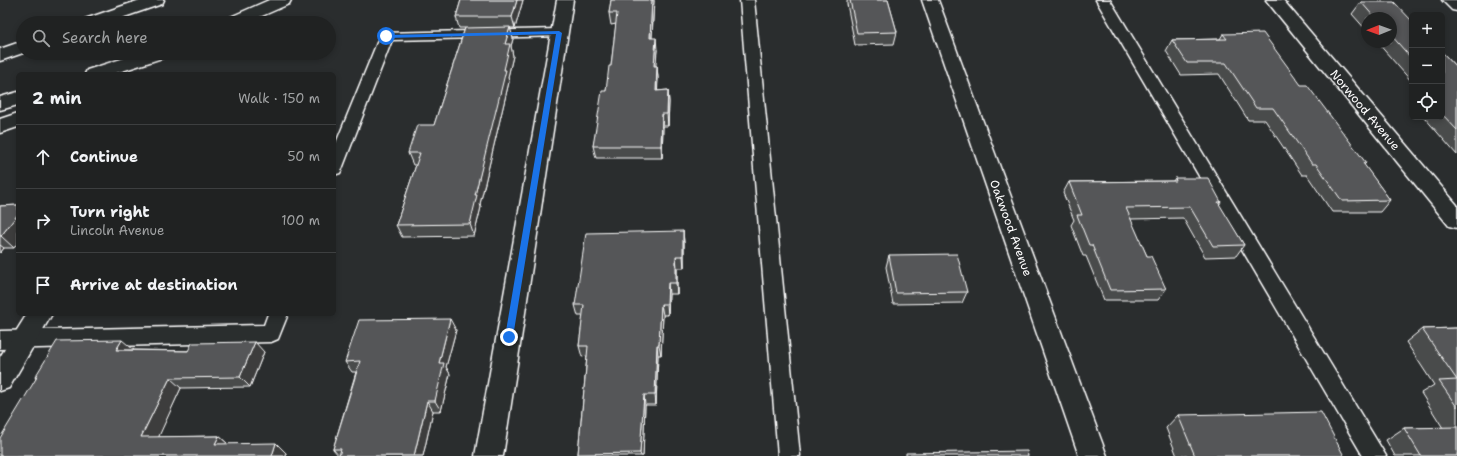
<!DOCTYPE html>
<meta charset="utf-8">
<style>
body{margin:0;font-family:"Shantell Sans",sans-serif;background:#2d2f2f;color:#f1f3f6}
.controls{position:absolute;right:12px;top:12px;display:grid;overflow:hidden;border-radius:6px;box-shadow:0 2px 6px #0003}
.controls button{width:36px;height:36px;display:grid;place-items:center;padding:0;border:0;border-bottom:1px solid #3d3f40;background:#202222;color:#f1f3f6;font:20px sans-serif}
.compass{position:absolute;left:1361px;top:12px;width:36px;height:36px;border-radius:50%;background:#202222;box-shadow:0 2px 6px #0003;rotate:269deg}
.stop{position:absolute;width:12px;height:12px;margin:-9px;border:3px solid #1a73e8;border-radius:50%;background:#fff}
.stop.end{background:#1a73e8;border-color:#fff;box-shadow:0 1px 4px #0008}
.list{margin:0;padding:0;list-style:none}
h2{display:flex;justify-content:space-between;align-items:center;height:52px;margin:0;padding:0 16px;font-size:17px}
h2 small{font-size:13px;font-weight:400;color:#a2a4a5}
.list li{display:grid;grid-template-columns:26px 1fr auto;gap:12px;align-items:center;box-sizing:border-box;height:64px;padding:0 16px;border-top:1px solid #3d3f40}
.list b{display:block;font-size:15px;white-space:nowrap}
.list p{margin:0;font-size:13px;white-space:nowrap;color:#a2a4a5}
.list em{font-size:13px;font-style:normal;color:#a2a4a5}
.icon{flex:none;width:22px;height:22px;fill:none;stroke:currentColor;stroke-width:2;stroke-linecap:round;stroke-linejoin:round}
.map{position:relative;flex:none;width:1457px;height:456px;overflow:hidden}
.search{position:absolute;background:#202222;box-shadow:0 2px 6px #0003;left:16px;top:16px;width:320px;height:44px;display:flex;align-items:center;gap:10px;box-sizing:border-box;padding:0 14px;border-radius:22px;color:#a2a4a5;font-size:15px}
.panel{position:absolute;background:#202222;box-shadow:0 2px 6px #0003;left:16px;top:72px;width:320px;height:244px;border-radius:6px}
.map>svg:first-child{display:block}
</style>
<div class="map">
<svg width="1457" height="456" viewBox="0 0 1457 456">
<rect width="100%" height="100%" fill="#2a2d2e"/>
<filter id="ink" filterUnits="userSpaceOnUse"><feTurbulence type="fractalNoise" baseFrequency=".025" numOctaves="2"/><feDisplacementMap in="SourceGraphic" scale="8" xChannelSelector="R" yChannelSelector="G"/><feConvolveMatrix kernelMatrix="1 2 1 2 8 2 1 2 1" color-interpolation-filters="sRGB"/></filter>
<g filter="url(#ink)">
<g fill="none" stroke-linecap="round" stroke-linejoin="round">
<defs>
<g id="lane">
<path d="M740,0H754L800,456H778Z"/>
<path d="M1096,0H1110L1386,456H1363Z"/>
<path d="M1442,0H1457V11L1452,10Z"/>
<path d="M559,29L564,30L566,33L564,36L392,40L342,169L340,173L334,175V148L381,33Z"/>
<path d="M268,314H288L278,339L271,342L0,349V331L264,325Z"/>
</g>
<g id="street">
<path d="M557,0H573L503,456H475Z"/>
<path d="M922,0H938L1107,456H1079Z"/>
<path d="M1266,0H1283L1457,205V228L1449,226Z"/>
<path d="M27,314H52L9,388L0,391V357Z"/>
</g>
<g id="highway">
<path d="M140,0H164L162,4L107,23H82L85,19Z"/>
<path d="M269,0H291L289,4L246,23H223L226,19Z"/>
<path d="M23,41V53L0,61V49Z"/>
<path d="M140,53H168L165,57L113,74H85L87,70Z"/>
<path d="M18,92V105L0,110V97Z"/>
<path d="M18,113V127L0,133V119Z"/>
</g>
</defs>
<!-- lane casing -->
<use href="#lane" stroke="#fff" stroke-width="3"/>
<!-- street casing -->
<use href="#street" stroke="#fff" stroke-width="3"/>
<!-- highway casing -->
<use href="#highway" stroke="#fff" stroke-width="3"/>
<!-- lane -->
<use href="#lane" fill="#2a2d2e" fill-rule="evenodd"/>
<!-- street -->
<use href="#street" fill="#2a2d2e" fill-rule="evenodd"/>
<!-- highway -->
<use href="#highway" fill="#2a2d2e" fill-rule="evenodd"/>
</g>
<!-- wall -->
<g fill="#494b4c" stroke="#fff">
<path d="M461,0H523L515,28H510L513,39L511,46L513,56L508,77L509,82L480,204L481,207L474,236L402,237L396,225L416,165H413L408,153L434,125L465,28H459L456,17Z"/>
<path d="M611,0H654L652,38L657,50L655,66H657L658,78L657,91L668,90L669,102L668,126H663L662,158H596L593,146L606,91L611,66L616,24L611,25L609,13Z"/>
<path d="M847,0H888L897,32L894,44L855,45L847,4Z"/>
<path d="M1361,2L1412,21V82L1377,42H1391V18H1367V31L1352,14Z"/>
<path d="M1223,34L1301,85L1366,163L1364,165L1390,200L1380,212H1332L1307,175H1302L1265,120H1248L1219,74L1181,75L1166,51L1172,40L1220,39Z"/>
<path d="M1442,52L1457,68V155L1424,117H1442Z"/>
<path d="M1175,178L1221,202L1219,205L1244,245L1236,256L1205,257L1183,218L1130,219L1147,256L1166,289L1158,300H1104L1086,256H1083L1071,225L1074,220L1063,193L1069,182L1173,181Z"/>
<path d="M18,205V242L14,248H4L0,253V206Z"/>
<path d="M683,231L684,243V268H677V294H669L668,315H663L661,355H658L656,405H645L643,456H578V454L587,356L582,357L579,346L583,316H578L575,305Z"/>
<path d="M889,255L967,292L962,303L893,304L886,267Z"/>
<path d="M1457,328V456H1395L1386,440L1404,428H1443L1421,393L1434,385L1406,342L1422,329Z"/>
<path d="M456,330L446,367L450,374L441,411H433L423,456H339L333,449L356,372H352L345,362Z"/>
<path d="M133,350L264,352L250,387L181,388L158,437L219,436L228,444L286,453L285,456H0L36,379L35,377Z"/>
<path d="M1178,415L1344,456H1177L1166,428Z"/>
</g>
<!-- shaded-wall -->
<g fill="#3c3d3e" stroke="#fff">
<path d="M517,0H523L515,28L512,17Z"/>
<path d="M652,0H654L651,50L650,38Z"/>
<path d="M510,27L513,39L511,46L513,56L508,77L509,82L480,204L481,207L474,236L470,224L475,195L504,70L505,44Z"/>
<path d="M656,38L657,50L655,78L654,66Z"/>
<path d="M657,66L658,78L657,103L656,91Z"/>
<path d="M668,90L669,102L668,126L667,114Z"/>
<path d="M662,114L663,126L662,158L661,146Z"/>
<path d="M18,214V242L14,248L1,236Z"/>
<path d="M683,231L684,243V268L683,256Z"/>
<path d="M0,245L4,248L0,253Z"/>
<path d="M676,256L677,268V294L676,283Z"/>
<path d="M668,283L669,294L668,315L667,304Z"/>
<path d="M661,304L663,315L661,355L659,345Z"/>
<path d="M450,319L456,330L446,367L450,374L441,411L435,401L439,363Z"/>
<path d="M122,340L134,350H116Z"/>
<path d="M255,342L264,352L250,387L240,377Z"/>
<path d="M657,345L658,355L656,405L655,395Z"/>
<path d="M170,378L181,388L154,447L141,437Z"/>
<path d="M644,395L645,405L643,456H641L640,453Z"/>
<path d="M427,401L433,411L423,456H414Z"/>
<path d="M219,436L229,445L215,444Z"/>
<path d="M276,443L286,453L285,456H272Z"/>
</g>
<!-- building -->
<g fill="#555758" stroke="#fff">
<path d="M461,0H517L512,17H456Z"/>
<path d="M611,0H652L650,38H656L654,66H657L656,91L668,90L667,114H662L661,146H593L602,91H606L609,66H611L617,13H609Z"/>
<path d="M850,0H888L897,32L857,33Z"/>
<path d="M1361,2H1394L1412,21V59L1391,35V18H1375Z"/>
<path d="M510,27L505,44H510L504,70H506L475,195H477L470,224L396,225L420,153H408L417,125H434L465,28Z"/>
<path d="M1263,33L1301,85H1307L1366,163H1363L1390,200L1342,201L1316,164H1312L1273,108H1256L1226,63H1187L1172,40L1227,39L1223,34Z"/>
<path d="M1442,52L1457,68V130L1442,114Z"/>
<path d="M1175,178H1208L1221,202H1218L1244,245L1213,246L1190,207L1126,208L1147,256H1151L1166,289L1110,290L1092,245H1089L1077,215H1082L1069,182L1176,181Z"/>
<path d="M18,205V214L1,236H0V206Z"/>
<path d="M683,231V256H676V283H668L667,304H661L659,345H657L655,395H644L640,453L578,454L588,346H579L584,305H575L586,233Z"/>
<path d="M957,254L967,292L896,293L889,255Z"/>
<path d="M450,319L439,363H444L435,401H427L414,456H339L341,449H333L360,361L345,362L359,320Z"/>
<path d="M1457,328V380L1422,329Z"/>
<path d="M122,340L116,350L188,351L192,343L255,342L240,377L170,378L141,437L219,436L215,444L276,443L272,456H0V438L37,377H35L57,341Z"/>
<path d="M1457,380V407L1439,381Z"/>
<path d="M1321,412L1344,456H1195L1178,415Z"/>
<path d="M1457,427V456H1421L1404,428Z"/>
<path d="M1027,451L1028,456H906V453Z"/>
</g>
</g>
<!-- route -->
<path fill="#1a73e8" d="M559,31L562,33L513,337L509,340L505,337L556,34L386,38L383,36L386,35Z"/>
<g text-anchor="middle" dominant-baseline="central" stroke-width="3" stroke-linejoin="round" paint-order="stroke">
<!-- street labels -->
<g font-size="12" fill="#fff" stroke="#2a2d2e">
<text transform="translate(1365 110) rotate(50)">Norwood Avenue</text>
<text transform="translate(1011 228) rotate(70)">Oakwood Avenue</text>
</g>
</g>
</svg>
<div class="controls">
<button>+</button>
<button>−</button>
<button><svg class="icon" aria-label="locate" viewBox="0 0 24 24"><circle cx="12" cy="12" r="6"/><path d="M12 2v4M12 18v4M2 12h4M18 12h4"/></svg></button>
</div>
<svg class="compass" viewBox="-18 -18 36 36"><path d="M0-13l5 13h-10z" fill="#e53935"/><path d="M0 13l5-13h-10z" fill="#a2a4a5"/></svg>
<div class="stop" style="left:386px;top:36px"></div>
<div class="stop end" style="left:509px;top:337px"></div>
<div class="search"><svg class="icon" aria-label="search" viewBox="0 0 24 24"><circle cx="10" cy="10" r="6"/><path d="M15 15l6 6"/></svg>Search here</div>
<section class="panel">
<h2>2 min<small>Walk · 150 m</small></h2>
<ul class="list">
<li><svg class="icon" aria-label="ahead" viewBox="0 0 24 24"><path d="M12 20V5M6 11l6-6 6 6"/></svg><div><b>Continue</b></div><em>50 m</em></li>
<li><svg class="icon" aria-label="right" viewBox="0 0 24 24"><path d="M7 20v-9h11M14 6l5 5-5 5"/></svg><div><b>Turn right</b><p>Lincoln Avenue</p></div><em>100 m</em></li>
<li><svg class="icon" aria-label="arrive" viewBox="0 0 24 24"><path d="M6 21V4h12l-3 4 3 4H6"/></svg><div><b>Arrive at destination</b></div></li>
</ul>
</section>
</div>
